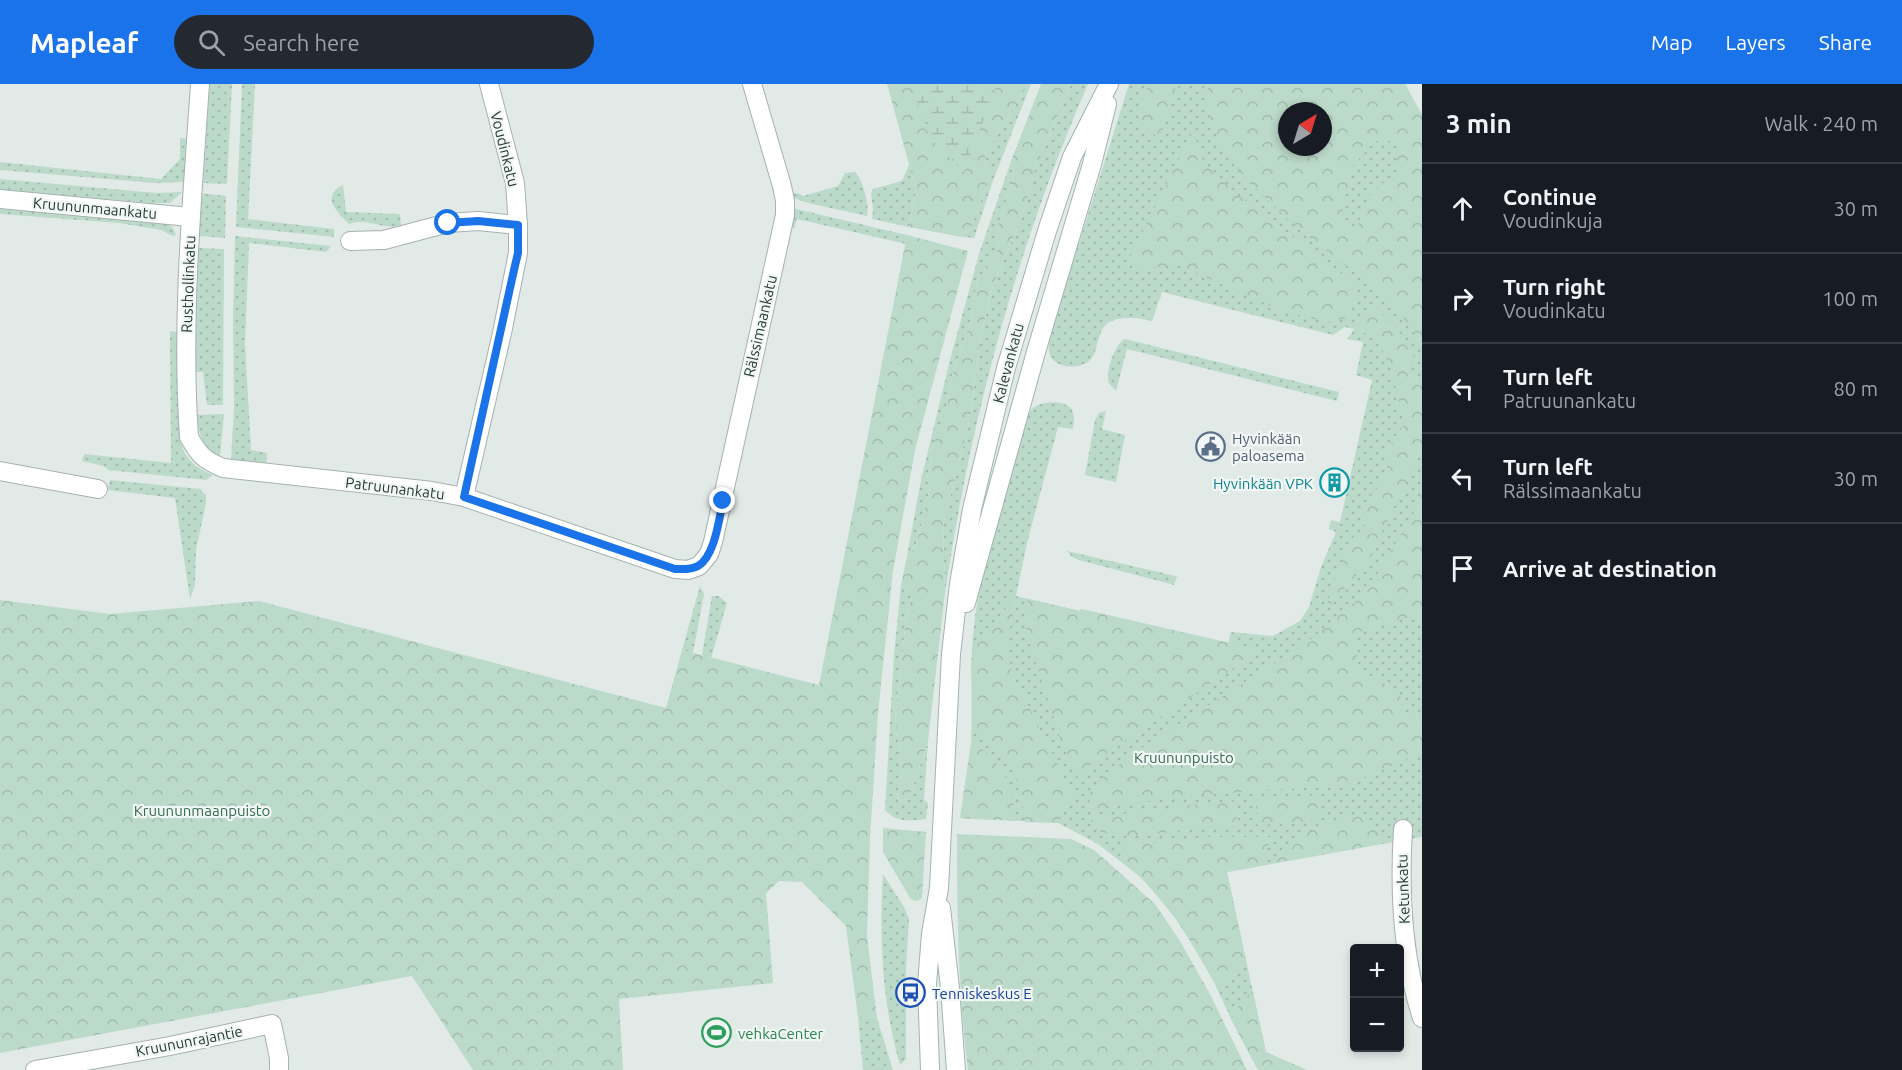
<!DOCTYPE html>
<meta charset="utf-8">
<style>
body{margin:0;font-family:Ubuntu,sans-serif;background:#242831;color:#f1f3f6}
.controls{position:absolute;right:18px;bottom:18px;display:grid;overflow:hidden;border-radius:6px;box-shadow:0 3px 9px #0003}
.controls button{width:54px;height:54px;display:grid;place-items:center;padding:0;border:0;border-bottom:2px solid #363941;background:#171b24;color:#f1f3f6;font:30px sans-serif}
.compass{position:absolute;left:1278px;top:18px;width:54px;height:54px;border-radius:50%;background:#171b24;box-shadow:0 3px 9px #0003;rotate:38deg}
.stop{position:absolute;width:18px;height:18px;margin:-14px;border:4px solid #1a73e8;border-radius:50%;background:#fff}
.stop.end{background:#1a73e8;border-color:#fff;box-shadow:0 2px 6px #0008}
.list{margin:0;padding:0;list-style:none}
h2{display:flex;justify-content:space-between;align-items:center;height:78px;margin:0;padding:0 24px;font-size:26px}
h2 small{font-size:20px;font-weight:400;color:#9ea1a6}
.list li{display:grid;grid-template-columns:39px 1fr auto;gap:18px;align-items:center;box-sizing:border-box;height:90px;padding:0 24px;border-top:2px solid #363941}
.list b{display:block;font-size:22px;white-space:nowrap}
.list p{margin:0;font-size:20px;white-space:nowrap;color:#9ea1a6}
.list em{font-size:20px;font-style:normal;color:#9ea1a6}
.icon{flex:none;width:33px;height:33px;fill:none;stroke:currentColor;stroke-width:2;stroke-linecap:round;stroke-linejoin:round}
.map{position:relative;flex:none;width:1422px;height:986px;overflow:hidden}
header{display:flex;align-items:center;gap:36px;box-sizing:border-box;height:84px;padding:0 30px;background:#1a73e8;color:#fff}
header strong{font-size:28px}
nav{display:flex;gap:33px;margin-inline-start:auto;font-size:21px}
.search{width:420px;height:54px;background:#242831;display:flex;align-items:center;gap:15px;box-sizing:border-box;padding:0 21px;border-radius:33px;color:#9ea1a6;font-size:22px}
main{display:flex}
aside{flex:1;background:#171b24}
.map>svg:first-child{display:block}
</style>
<header>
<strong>Mapleaf</strong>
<div class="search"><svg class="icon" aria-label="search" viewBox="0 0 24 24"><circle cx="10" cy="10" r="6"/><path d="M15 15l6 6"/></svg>Search here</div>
<nav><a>Map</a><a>Layers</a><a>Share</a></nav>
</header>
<main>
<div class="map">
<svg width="1422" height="986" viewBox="0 0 1422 986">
<defs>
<pattern id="grass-dots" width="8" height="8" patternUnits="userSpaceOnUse" patternTransform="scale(1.5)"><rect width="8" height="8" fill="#bcdac9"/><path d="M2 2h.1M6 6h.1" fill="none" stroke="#a1bcad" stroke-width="1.8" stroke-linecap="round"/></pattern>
<pattern id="forest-crowns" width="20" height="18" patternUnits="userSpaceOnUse" patternTransform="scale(1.5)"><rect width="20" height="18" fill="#bcdac9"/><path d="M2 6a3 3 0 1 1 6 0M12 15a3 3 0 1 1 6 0" fill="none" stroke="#a1bcad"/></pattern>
<pattern id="wetland-marsh" width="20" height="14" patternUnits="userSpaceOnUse" patternTransform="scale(1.5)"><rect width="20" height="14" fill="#bcdac9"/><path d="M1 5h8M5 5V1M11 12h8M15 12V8" fill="none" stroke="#a1bcad"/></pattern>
</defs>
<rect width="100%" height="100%" fill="#e2eae8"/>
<!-- grass -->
<g fill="url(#grass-dots)" fill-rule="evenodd">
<path d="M210,0H232L227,100L203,99Z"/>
<path d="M242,0H255L248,135L334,145V153L236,143Z"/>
<path d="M1028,0H1031L994,94L974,154L956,152L970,146L989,95L985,71Z"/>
<path d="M1071,0H1088C1017,163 971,333 945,509L943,442L971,330L979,260L992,205L1024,127L1034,88Z"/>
<path d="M1129,0H1405L1422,31V753L1227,788L1266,968L1307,986H1258L1231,935L1214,898L1181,841L1143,795L1098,760L1058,739L960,734C964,710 970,685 971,661C973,618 969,576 975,533C984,467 1007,402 1024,337C1027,334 1029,328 1032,325C1040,317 1065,315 1072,326C1075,332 1074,339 1073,345L1058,343L1027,459L1016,512L1080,527L1081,525L1228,559L1231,548L1273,552L1300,537L1309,523L1321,483L1336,448L1329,445L1331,436L1340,438L1372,296L1356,291L1363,258L1347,255L1354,245L1345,243L1333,251L1162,208L1152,237C1141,234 1117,231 1107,240C1096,249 1099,269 1089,277C1079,285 1058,285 1051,273C1047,266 1049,258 1050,251ZM1287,27H1323V63H1287Z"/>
<path d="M180,54L188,55L184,98L155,99L0,86V78L161,95L180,75Z"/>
<path d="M1011,77L1013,95L997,145L998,165L977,198L971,236L952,292L946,329L935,355L927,395L930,403L917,458L906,477L921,396L950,276L979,170Z"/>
<path d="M909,81L916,106L909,143L872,135L873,125L871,110L873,105L902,97Z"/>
<path d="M855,88C863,96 870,121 867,132L808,119L794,114L793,110L798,109L803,112L838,102L845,89Z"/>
<path d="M0,95L157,109L182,108L170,119H152L0,106Z"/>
<path d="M343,101L346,128L400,130L401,141C381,147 371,133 349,140C337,128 320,112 343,101Z"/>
<path d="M201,109L226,112L225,154L199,152Z"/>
<path d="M0,124L165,139L172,143L176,151L173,152L161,146L119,139L0,130Z"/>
<path d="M796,125L907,151L906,160L797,135L794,145L791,142L793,126Z"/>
<path d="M235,152L331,162L326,168L249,159L245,259L251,366L267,369L266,380L231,376L234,324L233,235Z"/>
<path d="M198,164L224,165L223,321H207L203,288H195Z"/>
<path d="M170,247L177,248L181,359C185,375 197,385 213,391L206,396L108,386L104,382L82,377L84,370L171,379Z"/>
<path d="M1125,255L1339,308L1337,317L1127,265L1116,307C1113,303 1108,300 1108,295C1107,284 1115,260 1125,255Z"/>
<path d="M1106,327L1102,345L1125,351L1116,398L1085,391L1095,336L1099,329Z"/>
<path d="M224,330L220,373C203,366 198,349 197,331Z"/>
<path d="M110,396L200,405L206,411V419L196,466L195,501L190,515L175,414L107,406Z"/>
<path d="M1067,467L1176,492H1177L1174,501L1079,476L1072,473Z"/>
<path d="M901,501L912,513L906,531L902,577L895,632L902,683L898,717L909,715L928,657L924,716L928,719L926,735C911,737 896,739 885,726L894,571Z"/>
<path d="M700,502L704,510L693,569L682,566Z"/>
<path d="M712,512H719L727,519L711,574L702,571Z"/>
<path d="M883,790L904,823L909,835L906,884V975L900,981C882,919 879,854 883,790Z"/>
<path d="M858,933L877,934L893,986H863Z"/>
</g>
<!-- forest -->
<g fill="url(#forest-crowns)" fill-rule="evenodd">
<path d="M887,0H1028L985,71L989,95L970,146L956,152L909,143L916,106Z"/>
<path d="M1041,0H1071L1034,88L1024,127L992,205L979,260L971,330L943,442L945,509L928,657L909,715L898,717L902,683L895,632L902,577L906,531L912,513L901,501L906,477L917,458L930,403L927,395L935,354L946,329L952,292L971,236L977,198L998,165L997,145L1013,95L1011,77Z"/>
<path d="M1149,0H1177L1160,55C1132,33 1135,32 1149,0Z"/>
<path d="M1208,0H1405L1422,31V264L1401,230L1367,198L1291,139L1245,94L1222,66L1208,31ZM1287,27H1323V63H1287ZM1375,57H1397V91L1373,105L1356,145L1340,138L1352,83Z"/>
<path d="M1193,47L1204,79L1239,112L1357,201L1353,222L1348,234L1326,238L1283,227L1178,181L1141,185L1129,175Z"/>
<path d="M907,151L968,167L915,366L893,487L878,629L870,754L867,852L877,934L858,933L846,842L802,798L779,797L766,809L773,899L619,915L623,986H473L412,892L0,969V516L110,530L259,517L666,624L682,566L819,601Z"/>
<path d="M1375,222L1398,245L1414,274L1409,292L1422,303V366L1366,480L1325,527L1338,483L1354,452L1373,450L1361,437L1369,414L1388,391C1383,370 1391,357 1404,341L1392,286L1376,253L1354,245Z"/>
<path d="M1422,410V536L1416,531L1354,550L1359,585L1399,608L1403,627L1422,632V666L1418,671L1346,701L1187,712L1090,725L1089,710L1099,696L1134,669L1306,559L1366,509L1412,432Z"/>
<path d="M1016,512L1007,560L1011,587L1073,711L1058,739L1025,738C1022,720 1020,697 1010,682C1001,667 985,656 972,645L973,611L971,585L972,565Z"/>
<path d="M1028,515L1080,527L1081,525L1261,566L1091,680L1078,694L1061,657L1026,548Z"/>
<path d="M971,658C1005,679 1012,700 1016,737L960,734Z"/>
<path d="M1320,711L1318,733C1299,742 1278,740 1257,741L1256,716Z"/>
<path d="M1238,717L1236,742C1225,742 1214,742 1203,743C1171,747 1119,760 1090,743L1092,734L1179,722Z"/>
<path d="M1352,731L1365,733L1390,758L1276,779L1283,763L1305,749Z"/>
<path d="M883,744L926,748L922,813L920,816L915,817L910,814L883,768Z"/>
<path d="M957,750L1071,755L1094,766L1155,820L1180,857L1211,912L1247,986H968C958,907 957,829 957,750Z"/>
<path d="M1205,753H1271L1261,782L1227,788L1245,874L1229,898H1214C1188,852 1165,812 1123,778L1125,756L1149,759Z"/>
<path d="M1253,908L1266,969L1307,986H1258L1231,935L1243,915Z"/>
</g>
<!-- wetland -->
<path fill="url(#wetland-marsh)" d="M910,0H997L964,88L931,55Z"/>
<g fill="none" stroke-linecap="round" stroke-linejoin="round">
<defs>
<g id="street">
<path d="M200,0C192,118 181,235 189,353C199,371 204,376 223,384L432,407L464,413L675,485L688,486L699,482L709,470L713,458L785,131V117L782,102L752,0"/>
<path d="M0,115L190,133"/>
<path d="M350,157L384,156L448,139L478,137L518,141"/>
<path d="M0,387L98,405"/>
<path d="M464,413L502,249L518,169V141L515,99L489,0"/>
<path d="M1403,745C1399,809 1402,873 1422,934"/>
<path d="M35,986L170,962L272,940L279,974V986"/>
</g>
<g id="secondary">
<path d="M966,519L1036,268L1092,80L1107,20"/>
<path d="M941,824L950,904L956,986"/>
<path d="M930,986L927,900L931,850L939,804L951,570L959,500L972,425L1006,284L1047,147L1072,73L1109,0"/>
</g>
</defs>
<!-- street casing -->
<use href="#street" stroke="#a5b2af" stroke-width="20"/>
<!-- secondary casing -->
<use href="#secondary" stroke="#a1b5b1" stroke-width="20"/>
<!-- street -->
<use href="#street" stroke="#fff" stroke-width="18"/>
<!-- secondary -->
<use href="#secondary" stroke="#fff" stroke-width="18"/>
</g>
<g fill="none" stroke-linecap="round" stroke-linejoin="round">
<!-- route -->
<path stroke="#1a73e8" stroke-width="8" d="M448,139L478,137L518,141V169L514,186L464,413L675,485C683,485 691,486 698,482C715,472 719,435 723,417"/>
</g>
<!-- icons -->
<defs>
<symbol id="civic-ring" viewBox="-11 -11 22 22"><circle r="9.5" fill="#f2f7f5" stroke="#5c6f8a" stroke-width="1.5"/><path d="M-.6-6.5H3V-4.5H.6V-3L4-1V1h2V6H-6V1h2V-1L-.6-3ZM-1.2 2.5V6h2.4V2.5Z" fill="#5c6f8a"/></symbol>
<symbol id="building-ring" viewBox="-11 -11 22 22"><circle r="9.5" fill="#f2f7f5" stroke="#0f9aa8" stroke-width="1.5"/><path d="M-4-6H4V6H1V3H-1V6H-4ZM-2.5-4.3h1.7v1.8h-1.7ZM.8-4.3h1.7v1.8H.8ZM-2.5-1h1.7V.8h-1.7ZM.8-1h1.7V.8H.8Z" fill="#0f9aa8"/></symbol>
<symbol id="bus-ring" viewBox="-11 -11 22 22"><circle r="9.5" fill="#f2f7f5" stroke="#1a4fb4" stroke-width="1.5"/><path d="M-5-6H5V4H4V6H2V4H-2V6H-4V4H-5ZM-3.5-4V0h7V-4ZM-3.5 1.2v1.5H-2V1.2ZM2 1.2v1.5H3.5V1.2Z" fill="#1a4fb4"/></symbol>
<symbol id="stadium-ring" viewBox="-11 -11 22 22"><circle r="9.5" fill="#f2f7f5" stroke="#2e9e5b" stroke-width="1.5"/><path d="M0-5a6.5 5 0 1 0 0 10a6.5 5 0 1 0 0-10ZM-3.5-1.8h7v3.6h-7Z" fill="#2e9e5b"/></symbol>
</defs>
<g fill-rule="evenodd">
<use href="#civic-ring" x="1194" y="346" width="33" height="33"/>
<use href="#building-ring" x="1318" y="382" width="33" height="33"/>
<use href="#bus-ring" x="894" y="892" width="33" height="33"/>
<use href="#stadium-ring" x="700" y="932" width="33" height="33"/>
</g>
<g text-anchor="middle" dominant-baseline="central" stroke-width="4.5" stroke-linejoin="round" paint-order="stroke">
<!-- street labels -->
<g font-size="15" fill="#233a37" stroke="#f2f7f5">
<text transform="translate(505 65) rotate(76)">Voudinkatu</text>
<text transform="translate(95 124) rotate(5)">Kruununmaankatu</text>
<text transform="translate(188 200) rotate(-88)">Rusthollinkatu</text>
<text transform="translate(760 242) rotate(-77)">Rälssimaankatu</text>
<text transform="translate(1008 279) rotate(-75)">Kalevankatu</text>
<text transform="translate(395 404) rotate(7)">Patruunankatu</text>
<text transform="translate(1403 805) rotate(-92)">Ketunkatu</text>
<text transform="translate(189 957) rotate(-11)">Kruununrajantie</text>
</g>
<!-- service labels -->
<g font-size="15" fill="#4e5e75" stroke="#f2f7f5" text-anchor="start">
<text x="1232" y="354">Hyvinkään<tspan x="1232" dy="17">paloasema</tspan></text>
</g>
<!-- culture labels -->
<g font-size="15" fill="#0d838f" stroke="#f2f7f5" text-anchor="end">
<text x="1313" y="399">Hyvinkään VPK</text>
</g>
<!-- park labels -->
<g font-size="15" fill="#326c53" stroke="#f2f7f5">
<text x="1184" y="673">Kruununpuisto</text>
<text x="202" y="726">Kruununmaanpuisto</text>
</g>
<!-- transit labels -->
<g font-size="15" fill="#164399" stroke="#f2f7f5" text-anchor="start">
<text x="932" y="909">Tenniskeskus E</text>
</g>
<!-- leisure labels -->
<g font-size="15" fill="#27864d" stroke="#f2f7f5" text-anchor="start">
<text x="738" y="949">vehkaCenter</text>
</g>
</g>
</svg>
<div class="controls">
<button>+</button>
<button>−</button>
</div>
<svg class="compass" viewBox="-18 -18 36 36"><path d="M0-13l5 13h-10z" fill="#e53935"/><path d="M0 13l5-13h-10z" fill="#9ea1a6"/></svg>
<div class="stop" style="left:448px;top:139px"></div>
<div class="stop end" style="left:723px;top:417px"></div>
</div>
<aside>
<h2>3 min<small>Walk · 240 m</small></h2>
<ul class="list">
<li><svg class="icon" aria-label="ahead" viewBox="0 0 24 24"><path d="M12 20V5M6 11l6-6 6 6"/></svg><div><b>Continue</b><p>Voudinkuja</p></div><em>30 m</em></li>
<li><svg class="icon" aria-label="right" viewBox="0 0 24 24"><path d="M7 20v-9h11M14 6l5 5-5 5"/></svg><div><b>Turn right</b><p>Voudinkatu</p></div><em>100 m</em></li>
<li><svg class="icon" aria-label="left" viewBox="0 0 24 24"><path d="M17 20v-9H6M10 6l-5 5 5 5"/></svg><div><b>Turn left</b><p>Patruunankatu</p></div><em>80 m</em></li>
<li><svg class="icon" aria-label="left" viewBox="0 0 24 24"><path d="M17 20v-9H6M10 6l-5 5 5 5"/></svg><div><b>Turn left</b><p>Rälssimaankatu</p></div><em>30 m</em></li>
<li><svg class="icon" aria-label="arrive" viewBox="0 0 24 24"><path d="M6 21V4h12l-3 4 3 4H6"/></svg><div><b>Arrive at destination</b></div></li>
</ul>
</aside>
</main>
